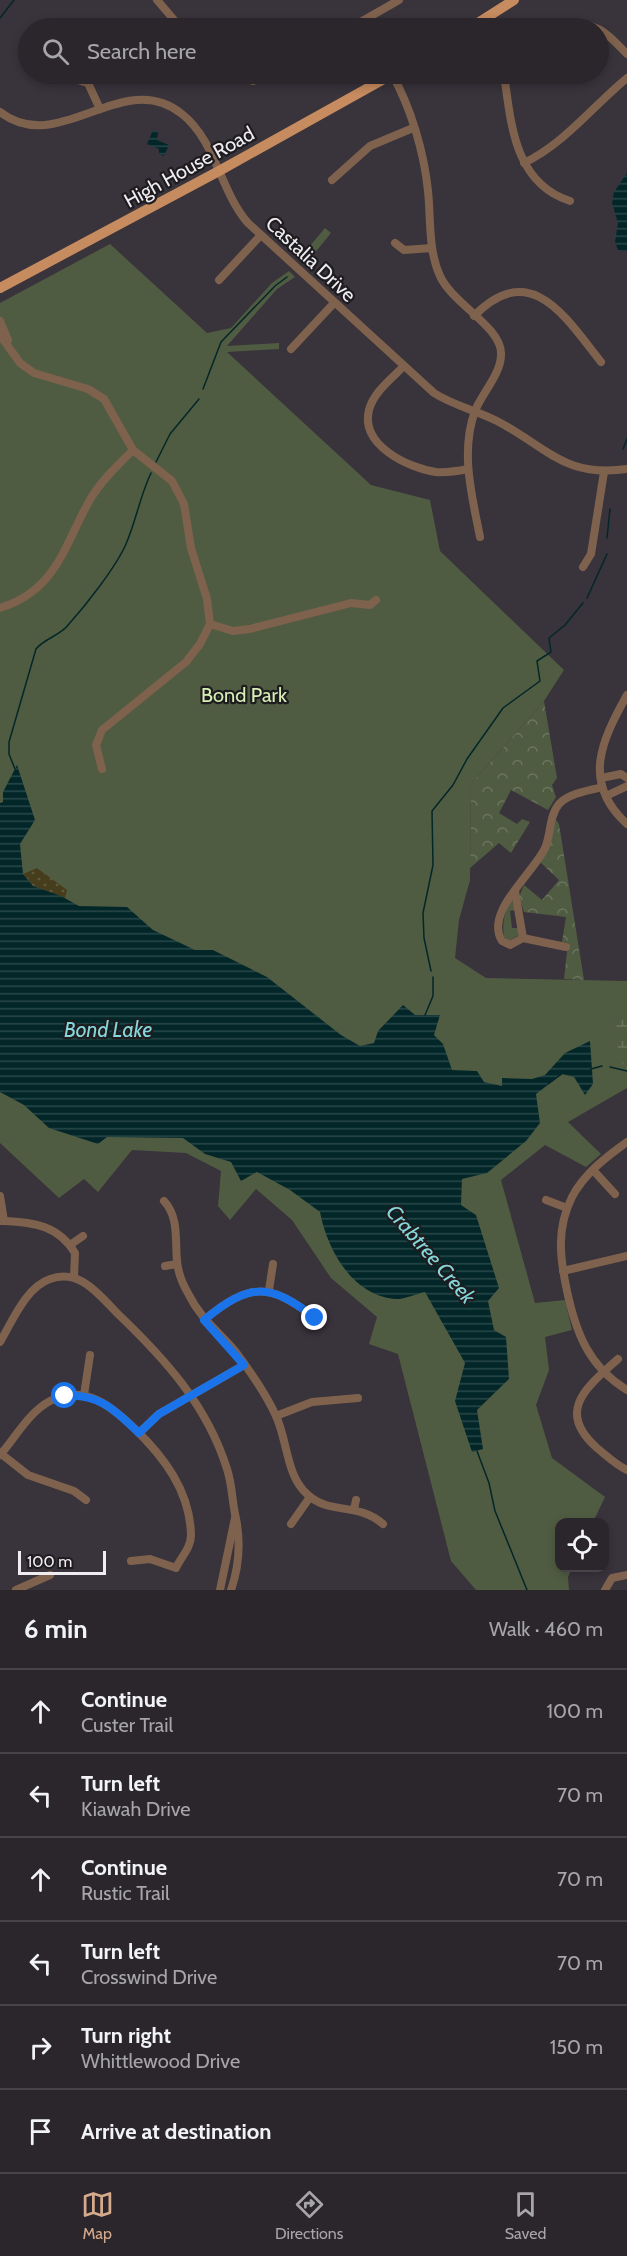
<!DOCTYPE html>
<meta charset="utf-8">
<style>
body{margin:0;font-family:Cabin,sans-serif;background:#332e34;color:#f1f3f6}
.controls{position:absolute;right:18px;bottom:18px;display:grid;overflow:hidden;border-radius:12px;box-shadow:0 3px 9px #0003}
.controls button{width:54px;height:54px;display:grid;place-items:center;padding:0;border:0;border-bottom:2px solid #474348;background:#2b262c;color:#f1f3f6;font:30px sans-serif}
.scale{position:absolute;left:18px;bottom:15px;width:88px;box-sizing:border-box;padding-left:6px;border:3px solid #f0edf2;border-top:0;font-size:16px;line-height:21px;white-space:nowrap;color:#f0edf2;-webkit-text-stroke:4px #1e1c1f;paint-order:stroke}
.stop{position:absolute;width:18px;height:18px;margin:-14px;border:4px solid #1a73e8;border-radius:50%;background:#fff}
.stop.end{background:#1a73e8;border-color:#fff;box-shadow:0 2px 6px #0008}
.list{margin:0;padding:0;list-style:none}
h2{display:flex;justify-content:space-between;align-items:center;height:78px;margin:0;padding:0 24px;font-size:26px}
h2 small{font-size:20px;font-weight:400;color:#a6a5a9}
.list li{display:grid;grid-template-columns:39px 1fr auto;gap:18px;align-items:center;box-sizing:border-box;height:84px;padding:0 24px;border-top:2px solid #474348}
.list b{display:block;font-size:22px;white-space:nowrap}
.list p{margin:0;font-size:20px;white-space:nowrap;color:#a6a5a9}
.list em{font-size:20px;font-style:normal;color:#a6a5a9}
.icon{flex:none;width:33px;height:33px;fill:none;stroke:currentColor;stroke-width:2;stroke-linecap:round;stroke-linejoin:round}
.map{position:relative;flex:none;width:627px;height:1590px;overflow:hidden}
.search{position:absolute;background:#2b262c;box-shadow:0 3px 9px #0003;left:18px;right:18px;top:18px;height:66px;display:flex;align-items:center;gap:15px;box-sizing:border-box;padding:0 21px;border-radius:33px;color:#a6a5a9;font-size:22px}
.sheet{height:582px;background:#2b262c}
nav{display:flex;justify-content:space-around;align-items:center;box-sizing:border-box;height:84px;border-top:2px solid #474348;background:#2b262c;font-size:16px;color:#a6a5a9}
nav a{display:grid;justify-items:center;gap:3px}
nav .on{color:#d6ab8b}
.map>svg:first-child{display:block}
</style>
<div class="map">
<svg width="627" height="1590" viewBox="0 0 627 1590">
<defs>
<pattern id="forest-crowns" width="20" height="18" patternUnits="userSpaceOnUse" patternTransform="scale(1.5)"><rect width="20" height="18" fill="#505c42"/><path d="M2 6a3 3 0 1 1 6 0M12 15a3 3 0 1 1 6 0" fill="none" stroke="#6a745e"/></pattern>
<pattern id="wetland-marsh" width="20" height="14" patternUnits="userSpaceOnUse" patternTransform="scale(1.5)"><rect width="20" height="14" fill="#505c42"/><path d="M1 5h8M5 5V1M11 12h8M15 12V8" fill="none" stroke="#6a745e"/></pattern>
<pattern id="sand-dots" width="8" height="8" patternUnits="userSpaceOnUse" patternTransform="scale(1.5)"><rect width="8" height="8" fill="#463d1d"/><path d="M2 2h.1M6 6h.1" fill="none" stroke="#61593e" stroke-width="1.8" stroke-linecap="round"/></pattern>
<pattern id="water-rules" width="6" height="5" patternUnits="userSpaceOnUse" patternTransform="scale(1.5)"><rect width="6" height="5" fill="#032729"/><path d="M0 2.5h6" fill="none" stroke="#284748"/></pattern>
</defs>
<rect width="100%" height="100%" fill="#39333b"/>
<!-- green -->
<g fill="#505c42">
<path d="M325,228L331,233L305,265L299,259Z"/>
<path d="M110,244L207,333L231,328L272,283L289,271L295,277L277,289L227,346L279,343V349L227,352L371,485L430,500L440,551L564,670L544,701L471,784L470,880L459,920L455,958L486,978L627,981V1088L568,1122L601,1154L586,1167L545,1145L501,1180L535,1303L565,1300L572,1330L545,1337L549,1370L536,1405L552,1458L605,1497L593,1522H560V1568H572L568,1577L569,1590H476L451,1561L398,1354L369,1344L377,1317L331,1278L292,1220L256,1189L230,1220L218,1206L221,1171L186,1153L132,1150L98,1192L84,1179L59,1198L0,1143V303Z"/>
<path d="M512,900L516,910L510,911L512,928H518L519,935L509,941L504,937C502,924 504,911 512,900Z"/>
</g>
<!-- forest -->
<g fill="url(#forest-crowns)">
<path d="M544,701L557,778L552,785L556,797L548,810L511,790L499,813L517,824L522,819L530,822L511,853L499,843L470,868L471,784Z"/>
<path d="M556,820L559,824L584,980L564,979L568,943L562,942L566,917L524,912L519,897L524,885L542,900L559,880L540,862Z"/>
</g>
<!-- wetland -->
<path fill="url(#wetland-marsh)" d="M627,1010V1069L620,1060L613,1017Z"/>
<!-- sand -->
<path fill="url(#sand-dots)" d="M37,868L67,890L65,898L33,886L23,874Z"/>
<!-- water -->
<g fill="url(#water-rules)">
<path d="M153,130L158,132L157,140L169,145L164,156L159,154V149L147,144Z"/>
<path d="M627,173V251L618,250L615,242L618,223L612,203L614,192Z"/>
<path d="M17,765L35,820L20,844L23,874L33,886L61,896L79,906L127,907L153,930L195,950H213L267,977L341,1035L360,1046L374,1043L378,1031L403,1005L415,1015H440L434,1035L443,1044L452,1070L477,1071L484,1082L502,1086V1078L532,1079L545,1075L565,1053L590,1041L593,1084L585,1095L574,1077L562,1074L536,1094L540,1123L526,1141L487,1173L462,1179L461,1205L476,1215L499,1288L488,1301L494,1330L506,1337L509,1379L477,1410L483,1449L472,1452L455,1401L465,1363L425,1292C416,1294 403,1300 394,1299C352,1295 327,1249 320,1212L290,1190L257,1172L241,1181L231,1162L205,1154L183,1138L107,1137L98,1144L49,1128L24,1105L0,1092V803L3,802V792Z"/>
</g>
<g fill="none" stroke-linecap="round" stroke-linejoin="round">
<!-- stream -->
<g stroke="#032729" stroke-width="1.5">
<path d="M0,18L14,0"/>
<path d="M203,389L221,342L275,286L287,277"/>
<path d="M623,449L627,439"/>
<path d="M156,462L170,434L199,399"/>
<path d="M607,538L610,509"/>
<path d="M587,598L607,554"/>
<path d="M15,769L9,754V742L36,649C45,638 60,636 69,624C86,605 116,567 126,544C136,521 140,496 151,473"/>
<path d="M431,971L424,938L423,913L433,865L432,811L453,785L467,759L503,708L540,681L537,661L551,652L549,638L565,625L583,603"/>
<path d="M425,1015L433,996V977"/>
<path d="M610,1067L627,1071"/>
<path d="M591,1069L602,1066"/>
<path d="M548,1084L563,1073"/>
<path d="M477,1451L489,1483L495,1511L527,1590"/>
</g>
<!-- minor -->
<g stroke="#7f624d" stroke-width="8">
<path d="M157,0L181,28"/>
<path d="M486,19L492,28"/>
<path d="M350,28L399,0"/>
<path d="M572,28C596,18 612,39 627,54"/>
<path d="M73,74L76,79L84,82L94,74"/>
<path d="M228,74L253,81L274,74"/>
<path d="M392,74C411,108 424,152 428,191C431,219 428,250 440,276C452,303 501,327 501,353C502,373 482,393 475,411C460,452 472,496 480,537"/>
<path d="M504,74C511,123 514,183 570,201"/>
<path d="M87,81L100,109"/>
<path d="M0,112C59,158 123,66 182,114C216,141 220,191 248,223L434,393C454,406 476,410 497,421C547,447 564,478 627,469"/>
<path d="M524,163C565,143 592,107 627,78"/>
<path d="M332,180L370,146L413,128"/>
<path d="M395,243L404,250L432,248"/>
<path d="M219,280L261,235"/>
<path d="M474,316C531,258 566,318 601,362"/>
<path d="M0,321L8,340"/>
<path d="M0,335L20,363L34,373L88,389L104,399L133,450L172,481L184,504L191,548L207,599L210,624L200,644L186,662L102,730L96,745L102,769"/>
<path d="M291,349L334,303"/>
<path d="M403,367C391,379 373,393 369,410C360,445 408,468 436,472C447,473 458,471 468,469"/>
<path d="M583,567L591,554L604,472"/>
<path d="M0,608C58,590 64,544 91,498C102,480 118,465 133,450"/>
<path d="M210,624L233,631L250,629L351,603L370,605L376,600"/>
<path d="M627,695C602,740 581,782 627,824"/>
<path d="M601,778L621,774L627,778"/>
<path d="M606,796L627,786"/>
<path d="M515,891L523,938L510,945L502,941C484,912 533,874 545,848C551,835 549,816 559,804C569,793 589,791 602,787"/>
<path d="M523,938L566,947"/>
<path d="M627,1142C606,1157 584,1174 572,1197C556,1229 560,1258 567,1291C576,1333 589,1367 627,1390"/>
<path d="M593,1170L615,1194"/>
<path d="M0,1196L4,1221H0"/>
<path d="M546,1200L567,1208"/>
<path d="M164,1201C179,1217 175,1240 177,1261C178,1273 183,1285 189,1295C200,1318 219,1332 235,1351C250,1371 266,1394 276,1416C288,1442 286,1476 308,1495C330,1515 358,1502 383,1524"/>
<path d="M4,1221C34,1222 59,1226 75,1253L74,1277"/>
<path d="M70,1245L83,1236"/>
<path d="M165,1266L177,1264"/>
<path d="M563,1271L627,1256"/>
<path d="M269,1290L273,1264"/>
<path d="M204,1320C249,1283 269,1282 315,1318"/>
<path d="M0,1342C12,1322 26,1287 50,1279C80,1268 99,1295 118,1314C165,1359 207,1405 227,1469C232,1484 232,1499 235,1514C241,1540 240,1564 231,1590"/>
<path d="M618,1359C587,1387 555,1411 597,1448C607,1456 616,1465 627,1470"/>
<path d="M84,1395L90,1355"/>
<path d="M276,1416L312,1402L358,1398"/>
<path d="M139,1433L159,1414L244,1365"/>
<path d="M0,1453L28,1475L74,1491L86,1500"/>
<path d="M0,1455C15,1438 29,1412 50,1401C84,1384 110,1405 134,1428C164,1457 190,1491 191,1535C191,1548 181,1557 176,1568L150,1559L131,1561"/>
<path d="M354,1509L356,1500"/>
<path d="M291,1524L310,1497"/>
<path d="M16,1590L50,1575"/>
<path d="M220,1590L235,1518"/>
<path d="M605,1590L612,1578L627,1575"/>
</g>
<!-- major -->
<g stroke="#c68b5f" stroke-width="10">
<path d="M470,28L514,0"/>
<path d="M0,288L219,171L393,74"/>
</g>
</g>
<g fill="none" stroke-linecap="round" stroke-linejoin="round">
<!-- route -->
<path stroke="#1a73e8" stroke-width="8" d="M65,1396C99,1393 116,1411 139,1433L159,1414L244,1365L204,1320C249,1283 269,1282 315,1318"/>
</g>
<g text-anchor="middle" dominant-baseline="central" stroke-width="4.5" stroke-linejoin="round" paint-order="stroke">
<!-- street labels -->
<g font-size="20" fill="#f0edf2" stroke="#1e1c1f">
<text transform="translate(189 167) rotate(-29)">High House Road</text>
<text transform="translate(311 259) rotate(43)">Castalia Drive</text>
</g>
<!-- park labels -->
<g font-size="20" fill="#d6efb5" stroke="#1e1c1f">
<text x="244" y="695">Bond Park</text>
</g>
<!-- water labels -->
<g font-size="21" font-style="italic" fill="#85d7db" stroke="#1e1c1f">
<text x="108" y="1029">Bond Lake</text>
<text transform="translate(431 1254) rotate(49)">Crabtree Creek</text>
</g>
</g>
</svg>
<div class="controls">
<button><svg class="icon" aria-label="locate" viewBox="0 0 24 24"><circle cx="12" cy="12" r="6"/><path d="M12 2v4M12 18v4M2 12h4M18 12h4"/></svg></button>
</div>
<div class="scale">100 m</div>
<div class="stop" style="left:65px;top:1396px"></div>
<div class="stop end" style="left:315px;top:1318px"></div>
<div class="search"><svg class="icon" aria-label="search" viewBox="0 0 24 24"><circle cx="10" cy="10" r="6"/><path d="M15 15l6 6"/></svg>Search here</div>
</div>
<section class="sheet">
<h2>6 min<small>Walk · 460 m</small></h2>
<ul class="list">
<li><svg class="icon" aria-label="ahead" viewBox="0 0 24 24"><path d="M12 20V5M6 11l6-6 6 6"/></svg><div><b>Continue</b><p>Custer Trail</p></div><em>100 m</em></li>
<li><svg class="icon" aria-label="left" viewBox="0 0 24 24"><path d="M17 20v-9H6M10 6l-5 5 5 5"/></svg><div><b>Turn left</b><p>Kiawah Drive</p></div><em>70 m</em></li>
<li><svg class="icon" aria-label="ahead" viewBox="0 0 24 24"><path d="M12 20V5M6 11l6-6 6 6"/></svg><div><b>Continue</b><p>Rustic Trail</p></div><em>70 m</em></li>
<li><svg class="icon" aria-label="left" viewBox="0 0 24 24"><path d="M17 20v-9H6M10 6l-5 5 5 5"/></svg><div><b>Turn left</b><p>Crosswind Drive</p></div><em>70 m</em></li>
<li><svg class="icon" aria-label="right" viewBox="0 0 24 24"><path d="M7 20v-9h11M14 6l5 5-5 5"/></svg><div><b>Turn right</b><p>Whittlewood Drive</p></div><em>150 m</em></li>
<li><svg class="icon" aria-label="arrive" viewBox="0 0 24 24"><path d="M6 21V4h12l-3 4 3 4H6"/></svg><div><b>Arrive at destination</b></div></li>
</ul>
</section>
<nav>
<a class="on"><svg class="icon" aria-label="map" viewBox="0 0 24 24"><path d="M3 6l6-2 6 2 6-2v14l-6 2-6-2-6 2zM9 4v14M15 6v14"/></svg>Map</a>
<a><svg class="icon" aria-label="directions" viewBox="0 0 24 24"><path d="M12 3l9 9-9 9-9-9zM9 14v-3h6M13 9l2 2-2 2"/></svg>Directions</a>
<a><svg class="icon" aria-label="saved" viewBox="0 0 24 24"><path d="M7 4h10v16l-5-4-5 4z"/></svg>Saved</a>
</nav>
